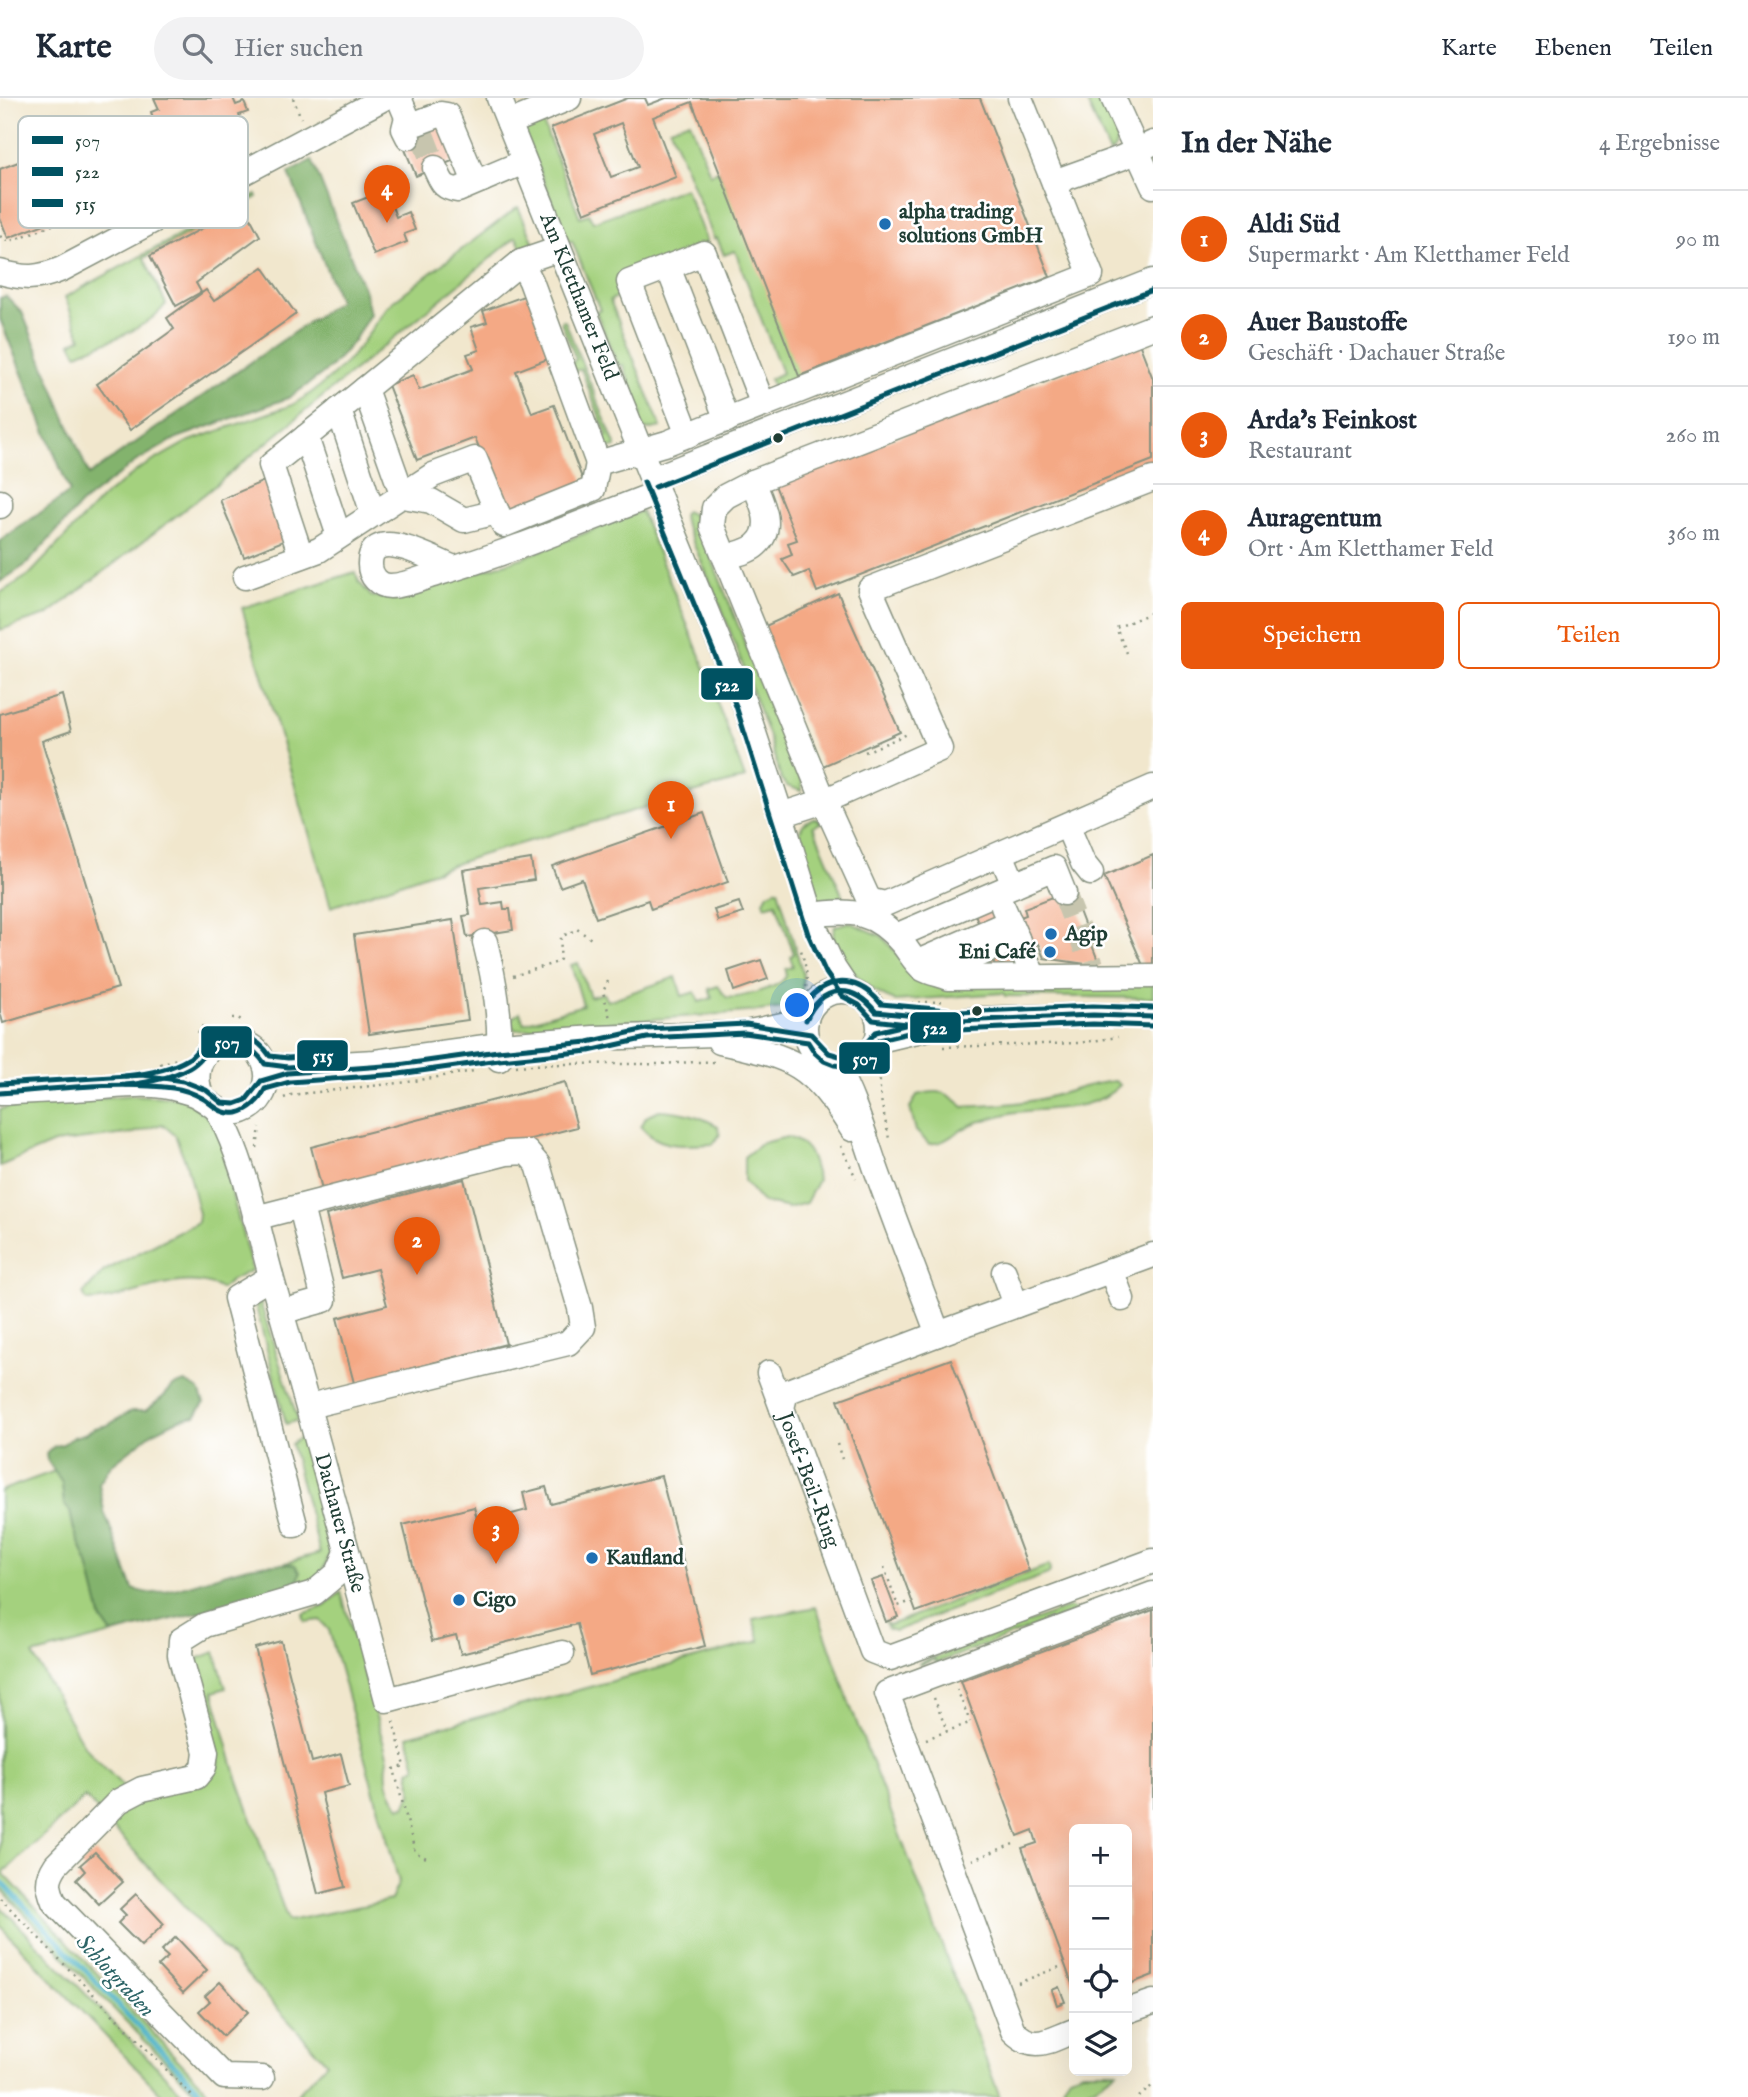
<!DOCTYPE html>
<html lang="de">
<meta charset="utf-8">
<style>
body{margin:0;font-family:"IM FELL English",serif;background:#f2f2f3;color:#1f2937}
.controls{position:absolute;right:21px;bottom:21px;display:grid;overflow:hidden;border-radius:10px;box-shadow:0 7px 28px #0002}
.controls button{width:63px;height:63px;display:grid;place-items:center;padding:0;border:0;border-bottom:2px solid #e0e1e3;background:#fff;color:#1f2937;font:35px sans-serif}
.you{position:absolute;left:798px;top:908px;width:24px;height:24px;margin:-18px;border:5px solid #fff;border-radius:50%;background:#1a73e8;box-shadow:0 0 0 10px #1a73e833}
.badge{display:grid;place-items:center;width:46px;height:46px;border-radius:50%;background:#ea580c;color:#fff;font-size:23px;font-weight:700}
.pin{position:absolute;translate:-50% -58px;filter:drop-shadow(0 2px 4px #0008)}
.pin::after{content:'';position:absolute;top:37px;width:24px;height:21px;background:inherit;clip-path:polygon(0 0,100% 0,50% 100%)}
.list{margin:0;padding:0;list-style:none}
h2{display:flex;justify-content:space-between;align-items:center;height:91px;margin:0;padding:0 28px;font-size:30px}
h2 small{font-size:23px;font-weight:400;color:#747a83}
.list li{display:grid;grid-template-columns:46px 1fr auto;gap:21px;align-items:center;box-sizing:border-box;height:98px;padding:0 28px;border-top:2px solid #e0e1e3}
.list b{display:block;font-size:26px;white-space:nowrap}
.list p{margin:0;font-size:23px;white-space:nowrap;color:#747a83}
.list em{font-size:23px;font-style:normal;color:#747a83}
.actions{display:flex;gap:14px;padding:21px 28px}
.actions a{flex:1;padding:16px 0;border:2px solid #ea580c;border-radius:10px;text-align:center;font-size:24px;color:#ea580c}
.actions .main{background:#ea580c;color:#fff}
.icon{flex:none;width:38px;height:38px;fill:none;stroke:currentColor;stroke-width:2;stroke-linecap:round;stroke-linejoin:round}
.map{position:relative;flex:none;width:1153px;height:1999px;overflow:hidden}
header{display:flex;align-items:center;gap:42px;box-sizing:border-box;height:98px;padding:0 35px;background:#fff;border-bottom:2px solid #e0e1e3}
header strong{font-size:33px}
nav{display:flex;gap:38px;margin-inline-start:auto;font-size:24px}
.search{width:490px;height:63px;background:#f2f2f3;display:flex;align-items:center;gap:18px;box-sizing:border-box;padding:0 24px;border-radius:38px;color:#747a83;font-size:26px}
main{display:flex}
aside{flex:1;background:#fff}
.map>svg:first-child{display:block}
</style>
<header>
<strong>Karte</strong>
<div class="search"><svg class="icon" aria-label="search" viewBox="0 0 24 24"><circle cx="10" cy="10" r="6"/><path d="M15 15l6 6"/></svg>Hier suchen</div>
<nav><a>Karte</a><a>Ebenen</a><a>Teilen</a></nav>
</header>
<main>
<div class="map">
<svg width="1153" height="1999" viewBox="0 0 1153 1999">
<rect width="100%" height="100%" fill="#fff"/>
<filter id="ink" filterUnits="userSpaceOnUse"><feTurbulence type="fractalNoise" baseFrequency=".0143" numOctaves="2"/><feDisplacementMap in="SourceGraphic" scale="14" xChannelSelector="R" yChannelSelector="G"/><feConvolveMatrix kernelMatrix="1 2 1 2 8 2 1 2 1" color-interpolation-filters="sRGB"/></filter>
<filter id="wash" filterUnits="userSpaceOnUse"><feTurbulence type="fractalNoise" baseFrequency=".00686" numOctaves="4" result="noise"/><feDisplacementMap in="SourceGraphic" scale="28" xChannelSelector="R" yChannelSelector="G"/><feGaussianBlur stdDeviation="1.57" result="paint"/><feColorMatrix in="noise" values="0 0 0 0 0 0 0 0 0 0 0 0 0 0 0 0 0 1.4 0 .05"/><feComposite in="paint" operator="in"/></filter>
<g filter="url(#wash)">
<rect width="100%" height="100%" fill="#f1e7cd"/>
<!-- green -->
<g fill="#a4d17e" stroke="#628759" stroke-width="2">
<path d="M1085,0H1103L1120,38L1114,51L1110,55Z"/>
<path d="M541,20L580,119L589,116L593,124L685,90L707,144L627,195L610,202L661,329L647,332L643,330L638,319L642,316L623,267H618L596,214L600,212L572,143L568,144L523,32Z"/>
<path d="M690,23L710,76L719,73L810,283L776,297L770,281L782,275L735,153L724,157L717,140L714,141L670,30Z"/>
<path d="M256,96L257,99L144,160L166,206C147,232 105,244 77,256L71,245L81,240L65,199Z"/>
<path d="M518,109L536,150L521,149L516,139L206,395L47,517L0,532V495L29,477L102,400L139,371L187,344L292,307C318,292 341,272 359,249C371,234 379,217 392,204Z"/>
<path d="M562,222L565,223L616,349L607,351L596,343L607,338L581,271L569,275L572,265L576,261L561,224Z"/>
<path d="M641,413L702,563L745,680L481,757L331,809L242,510L355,474L359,484L371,498L392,501L522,460Z"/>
<path d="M686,413L695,418L765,596L802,683V693L787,688L781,681L769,639L722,511L684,424L683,417Z"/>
<path d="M814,720L823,724L813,728L843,799L818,803L799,738C801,728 804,723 814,720Z"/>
<path d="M778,791L803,876L802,892L799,898L789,906L781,910L759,913L515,932L512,927V920L520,914L524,925L583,907L571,867L578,865L590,899L603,895L607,903L676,879L682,898L695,894L699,904L712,900L709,891L718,888L726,899C735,902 776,890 783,882C787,878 786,877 786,871L793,869L790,858L794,856L776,805L765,808L764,803L768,795Z"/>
<path d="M849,824L882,838L917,879L1153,884V900L1005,898L1003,895L895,903C877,897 856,881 848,865L840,864C836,851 830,841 835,828Z"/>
<path d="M1115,983L1120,987C1093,1015 1051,1009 1016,1014C1003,1016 991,1021 978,1024C965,1028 957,1036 945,1042C941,1045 934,1045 929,1046L916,1033L910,1010L917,997C940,991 946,993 964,1009C995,1007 1026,1006 1056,997C1078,991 1091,985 1115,983Z"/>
<path d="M134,997L183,1000L212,1022L221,1034L226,1073L252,1172L232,1182L221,1191C180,1169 131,1203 87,1203L83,1196L104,1173L198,1124L199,1116L186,1065L175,1037L162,1026L134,1035L54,1045L0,1068V1011L21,1006Z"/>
<path d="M659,1012C682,1013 698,1017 718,1028L720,1036L713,1046C685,1047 661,1052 641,1029L646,1019Z"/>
<path d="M787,1039C812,1047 811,1059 818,1082L806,1105L788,1110L762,1104L744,1083V1059L762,1045Z"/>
<path d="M257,1195L298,1322L286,1326L253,1197Z"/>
<path d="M298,1341H302L331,1449C326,1472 319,1481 297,1490L295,1467L285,1465L320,1455L291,1346Z"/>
<path d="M55,1373L62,1385L64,1406L70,1413L74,1432L88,1466L102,1522L112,1536L33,1557L84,1648L130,1696L212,1678L219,1666L195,1569L199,1560L215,1554L226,1590L213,1594L235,1674L288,1823L391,1802L399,1784L329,1532L320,1522L305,1524L303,1516L325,1508L341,1494L388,1661C384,1680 388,1694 400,1709L405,1708L412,1695L409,1672L416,1669L408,1638L760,1543L753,1521L816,1509L850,1607L1000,1999H294L327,1965L85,1699L3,1775L213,1999H200L102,1899L0,1789V1393Z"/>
<path d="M1049,1467L1050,1474L1048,1476L895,1533L888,1531L885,1524L889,1527Z"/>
<path d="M1070,1509L1077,1513L936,1565L935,1561L920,1567L919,1565Z"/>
<path d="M0,1808L186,1999H164L0,1828Z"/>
<path d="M1082,1973H1117L1095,1988L1073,1997L1063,1988L1070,1978Z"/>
</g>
<!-- forest -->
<g fill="#83b36d" stroke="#517850" stroke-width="2">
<path d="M312,62L365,194L370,216L353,244L331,269L306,288L288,300L177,340L135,364L81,406L27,466L0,484V443L70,394L0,221V200L6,198L22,214L89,377L339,203L289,75Z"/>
<path d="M185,1284L199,1292L204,1305L195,1318L180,1321L152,1335L111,1367L99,1386L104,1413L133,1491C140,1493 148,1496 154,1495C201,1489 247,1459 295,1467L300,1474L297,1490L112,1536L102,1522L88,1466L74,1432L70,1413L64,1406L62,1385L47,1362L46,1356L53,1349L63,1346L74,1339L84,1336L94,1330L108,1327L131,1313H145L163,1299L173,1288Z"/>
</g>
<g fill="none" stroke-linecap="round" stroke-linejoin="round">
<!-- stream -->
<path stroke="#46afc5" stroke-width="5" d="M0,1782L205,1999"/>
</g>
<g id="blocks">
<!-- building -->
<g fill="#f4a985" fill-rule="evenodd">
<path d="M154,0H233L236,7L244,4L248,14L239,17L244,30L207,44L210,54L179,66L171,44L163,46L159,36L167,33L163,22L155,25L151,14L159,11Z"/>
<path d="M628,0H645L648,7L666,0H980L1050,179L799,278L692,4L653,19L676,79L584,115L551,30ZM621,25L638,69L611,79L594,36Z"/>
<path d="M442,25L457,61L416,78L401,42Z"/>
<path d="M65,46L89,109L8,140L0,120V71Z"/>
<path d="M386,92L396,119L408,114L415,132L404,136L407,144L374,157L353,105Z"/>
<path d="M244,108L260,138L196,185L201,194L176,208L150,158Z"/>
<path d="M263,169L296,216L130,332L97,286L174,231L167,220L206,192L214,203Z"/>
<path d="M529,196L553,259L516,273L532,315L554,307L585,388L508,418L475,340L417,362L388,287L413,277L419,292L473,271L467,256L479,252L471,229L487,224L483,213Z"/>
<path d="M1139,245L1153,281V362L817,494L809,473L794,479L782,461L792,457L788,445L797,442L775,387Z"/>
<path d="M264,383L288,441L244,459L220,402Z"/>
<path d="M838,495L900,634L823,668L761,530Z"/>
<path d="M62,597L71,633L42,643L118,890L3,925L0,914V616Z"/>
<path d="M704,715L728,784L651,811L648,802L596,820L582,781L560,789L552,768Z"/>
<path d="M1153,757V872H1145L1104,778Z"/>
<path d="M531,761L534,782L479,790L482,807L503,804L504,811H510L513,832L467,839L463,818L470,817L463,772Z"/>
<path d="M1071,792L1100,868L1044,860L1038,846L1017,854L1019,858L995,868L970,803L993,794L1005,825L1026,817L1024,810Z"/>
<path d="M739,804L743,815L718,823L714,812Z"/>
<path d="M453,822L468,922L369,936L354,837Z"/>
<path d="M761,862L768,881L734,893L728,873Z"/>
<path d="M565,984L577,1029L323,1095L311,1049Z"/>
<path d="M464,1081L506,1246L354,1285L337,1220L387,1207L377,1171L342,1180L326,1117Z"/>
<path d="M951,1261L1029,1473L916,1514L838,1302Z"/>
<path d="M661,1378L705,1548L590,1577L577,1526L461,1556L456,1537L432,1543L403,1427L474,1409L478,1425L527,1412L523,1395L546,1389L551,1406Z"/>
<path d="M883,1479L898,1519L886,1524L871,1483Z"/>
<path d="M1153,1512V1877L1127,1887V1731H1074V1891L1022,1750L1037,1745L1033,1732L1018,1738L961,1583Z"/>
<path d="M281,1543L312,1664L341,1656L349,1688L321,1695L345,1789L318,1796L255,1550Z"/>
<path d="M95,1754L123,1784L99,1806L76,1782L85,1773L80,1767Z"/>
<path d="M136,1796L164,1826L141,1848L118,1825L126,1817L120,1811Z"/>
<path d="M176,1839L207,1872L183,1895L158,1868L168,1859L161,1853Z"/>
<path d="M220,1884L248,1914L223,1938L199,1913L210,1903L205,1898Z"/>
<path d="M1059,1889L1065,1904L1057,1907L1052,1892Z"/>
</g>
</g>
</g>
<g filter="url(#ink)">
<use href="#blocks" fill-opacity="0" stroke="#889280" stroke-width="2"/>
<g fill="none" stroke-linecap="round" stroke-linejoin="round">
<!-- minor-tunnel -->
<g stroke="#c7c5ae" stroke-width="24" stroke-dasharray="24 12" stroke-linecap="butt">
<path d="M421,34L435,70"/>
<path d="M1064,795L1092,867"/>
</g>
<defs>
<g id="minor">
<path d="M399,0L407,19L404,31L408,39"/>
<path id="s1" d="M499,0L652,381L744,605L781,717L816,832L834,871L848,892"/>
<path d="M1113,0L1153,88"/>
<path d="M417,25L441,16L447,17L473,79L482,82"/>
<path d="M509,25L569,0"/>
<path d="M435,70C442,84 442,90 458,92L524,64"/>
<path d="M1054,84L1121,60L1153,45"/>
<path d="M559,151L521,164L365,291L403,398L431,403L464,422L497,414L504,427L593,391L598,365L667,345L1091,177L1020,0"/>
<path d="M521,164L531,183L598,365"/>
<path d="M668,169L727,322"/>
<path d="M0,174C25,181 38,181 62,171L384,0"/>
<path d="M1153,229L753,384L726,398L714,410L712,428L824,703L940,651L870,491L1153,381"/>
<path d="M339,312L373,416"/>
<path d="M688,337L629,184L704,155L763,307"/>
<path d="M306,339L339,438"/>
<path d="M652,381L1153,183"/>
<path d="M0,404V408"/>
<path d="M301,458L271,367L365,291"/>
<path d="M725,460C734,456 749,454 756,447C776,430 761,403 753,384"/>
<path d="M454,470C436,463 369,424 370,467C370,478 379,488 390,488C405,488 422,480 436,476C512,454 584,423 658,395"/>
<path d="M245,479L319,452L433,377L475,361L497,414"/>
<path d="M781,717L824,703L867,798L872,803L885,806L1153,689"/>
<path d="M1067,727L1083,765L1091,775"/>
<path d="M1014,787L1054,770L1064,795"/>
<path d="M1003,809L1034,879"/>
<path d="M812,817C851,811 875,813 902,845C908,852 915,865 923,871C930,875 942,877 949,880L1153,878"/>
<path d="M896,838L1014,787L1001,756"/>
<path d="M485,844C495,884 501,919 499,961"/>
<path d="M918,864L1010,824"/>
<path d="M937,875L1017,840"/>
<circle cx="842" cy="930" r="37"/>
<path d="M879,942L959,923L978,921L1093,917L1153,919"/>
<path d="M720,944C795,960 811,965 852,1031"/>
<path d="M265,966L288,969L375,964L500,947L594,940L745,935L806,922"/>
<path d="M835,967C853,999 863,1033 875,1068C895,1124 917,1180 938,1236"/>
<path d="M0,995C30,993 61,992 91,990C121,988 152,983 181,992C187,994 196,996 201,1000C216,1008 219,1018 239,1014C261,1009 273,984 264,964C245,923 180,947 202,1000"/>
<path id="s2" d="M218,1013C248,1070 258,1135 276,1196C315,1331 351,1467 387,1602L562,1555"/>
<path d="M255,1120L507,1055L527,1054L538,1067L580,1210L583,1229L568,1245L309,1308"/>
<path id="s3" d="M1153,1157L938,1236L786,1294L782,1310L872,1553L890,1560L1153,1463"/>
<path d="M1111,1172L1122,1201"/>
<path d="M1004,1174L1016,1207"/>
<path d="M271,1179L236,1200L295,1427"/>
<path d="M281,1214L324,1202L301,1109"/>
<path d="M769,1275L782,1310"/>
<path d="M1127,1913L1153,1904"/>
<path d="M1074,1933C1049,1942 1035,1955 1013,1933L887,1595L1153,1496"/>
<path d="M262,1980L224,1979L54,1804C48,1788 46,1782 56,1767L119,1703L142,1691L196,1679L204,1669L206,1654L180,1557L181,1542L205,1527L314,1495L338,1475L347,1454"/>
</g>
</defs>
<!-- minor casing -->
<use href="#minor" stroke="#889280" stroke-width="27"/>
<!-- path -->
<g stroke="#889280" stroke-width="2.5" stroke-dasharray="2 5" stroke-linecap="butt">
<path d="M293,0L301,20"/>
<path d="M0,138L8,144L112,104"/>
<path d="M1127,555L1116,530L1151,515"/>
<path d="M865,654L910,635"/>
<path d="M513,878L558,864L560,861L561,839L577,831L594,843"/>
<path d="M608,883L603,894L610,920"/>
<path d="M868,891L884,904L890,906L947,903"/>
<path d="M801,902C811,885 806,870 801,852"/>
<path d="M232,920H238L244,924"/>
<path d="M198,935L201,929L207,927"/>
<path d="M943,949L1079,945L1118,939"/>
<path d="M885,962C873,984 885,1017 889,1041"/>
<path d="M160,966L180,960"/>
<path d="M516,968C557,965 598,966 640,966C665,967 690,963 715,964"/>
<path d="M284,1000L291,997L408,984L474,973"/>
<path d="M841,1048L856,1080"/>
<path d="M257,1050L260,1029"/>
<path d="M837,1346L842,1361"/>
<path d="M884,1469L898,1508L912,1503"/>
<path d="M957,1591L970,1624"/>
<path d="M934,1600L947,1633"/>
<path d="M393,1623L405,1668L394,1671L415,1754L428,1761"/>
<path d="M926,1641L972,1624"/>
<path d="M972,1762L1016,1745"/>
<path d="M0,1800L193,1999"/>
<path d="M1018,1885L1062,1868"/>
<path d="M1139,1999L1153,1987"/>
</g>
<!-- minor -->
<use href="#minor" stroke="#fff" stroke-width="24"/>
<defs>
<g id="bus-1">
<path d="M806,922C822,887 852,884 876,914L946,921"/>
<path d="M126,987C147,985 170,980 189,970C199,965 202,958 209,952C229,935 252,947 265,966L288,969L331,966"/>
<path d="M0,995C57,991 116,983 173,990C183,991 195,996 204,1001C215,1009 222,1017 237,1015C250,1012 260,1002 265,991L290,984L399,976L499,962L589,953L647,940L745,935L808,944L815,955L824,963L834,967L844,968L854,966L864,961L879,942L959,923L1093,917L1153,919"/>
</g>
<g id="bus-2">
<path d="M644,384L736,608L808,836L826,875L842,898L859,907L873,922L958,932L1093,926L1153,928"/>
<path d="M655,389L1153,192"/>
</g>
<g id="bus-3">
<path d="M798,918C815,881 853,871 881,906L947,912"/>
<path d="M125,978C146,976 170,972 188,961C195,957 198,950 204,945C226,927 255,936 270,958L288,960L330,957"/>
<path d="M0,986L143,977L183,983L206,992L222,1005L235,1006L246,1002L261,983L288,975L398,967L498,953L588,944L646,931L746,926L811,936L829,955L843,959L858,954L876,934L958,914L1093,908L1153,910"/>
</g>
</defs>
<!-- bus-1 casing -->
<use href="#bus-1" stroke="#fff" stroke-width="10"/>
<!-- bus-2 casing -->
<use href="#bus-2" stroke="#fff" stroke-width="10"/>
<!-- bus-3 casing -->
<use href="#bus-3" stroke="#fff" stroke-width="10"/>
<!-- bus-1 -->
<use href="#bus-1" stroke="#005262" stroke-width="5"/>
<!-- bus-2 -->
<use href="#bus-2" stroke="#005262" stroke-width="5"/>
<!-- bus-3 -->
<use href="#bus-3" stroke="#005262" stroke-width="5"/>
</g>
</g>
<!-- markers -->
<g fill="#1f6fb2" stroke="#fff" stroke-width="2.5">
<circle cx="885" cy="126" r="7"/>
<circle cx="1051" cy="836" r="7"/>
<circle cx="1050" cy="854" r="7"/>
<circle cx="592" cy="1460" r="7"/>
<circle cx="459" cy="1502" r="7"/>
</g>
<g fill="#1f3d34" stroke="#fff" stroke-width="2.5">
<circle cx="778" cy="340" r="6"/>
<circle cx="977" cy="913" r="6"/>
</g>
<g text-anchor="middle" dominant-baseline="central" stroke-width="5" stroke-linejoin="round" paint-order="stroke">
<!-- poi labels -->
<g font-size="21" font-weight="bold" fill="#1f3d34" stroke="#fff" text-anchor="start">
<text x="899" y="114">alpha trading<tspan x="899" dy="24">solutions GmbH</tspan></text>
<text x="1065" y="836">Agip</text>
<text x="1036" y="854" text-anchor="end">Eni Café</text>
<text x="606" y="1460">Kaufland</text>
<text x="473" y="1502">Cigo</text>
</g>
<!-- street labels -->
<g font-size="21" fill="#1f3d34" stroke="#fff">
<text stroke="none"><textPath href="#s1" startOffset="214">Am Kletthamer Feld</textPath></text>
<text stroke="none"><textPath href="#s3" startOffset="485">Josef-Beil-Ring</textPath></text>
<text stroke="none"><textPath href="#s2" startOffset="430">Dachauer Straße</textPath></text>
</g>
<!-- water labels -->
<g font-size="23" font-style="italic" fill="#2d6567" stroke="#fff">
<text transform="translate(115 1878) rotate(47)">Schlotgraben</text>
</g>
</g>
<!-- legend -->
<rect x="18" y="18" width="230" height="112" rx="10" fill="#fff" stroke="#bcc5c2" stroke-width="2"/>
<rect x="32" y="38" width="31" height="8" fill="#005262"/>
<rect x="32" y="69" width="31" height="9" fill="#005262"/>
<rect x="32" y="101" width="31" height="8" fill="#005262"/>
<g font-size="19" fill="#1f3d34">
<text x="75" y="49">507</text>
<text x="75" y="80">522</text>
<text x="75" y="112">515</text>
</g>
<g stroke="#fff" stroke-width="2.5">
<rect x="700" y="569" width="54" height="34" rx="7" fill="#005262"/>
<rect x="909" y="913" width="53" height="33" rx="7" fill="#005262"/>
<rect x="200" y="927" width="53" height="34" rx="7" fill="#005262"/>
<rect x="296" y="941" width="53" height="33" rx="7" fill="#005262"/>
<rect x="838" y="943" width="53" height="34" rx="7" fill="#005262"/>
</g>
<g font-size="19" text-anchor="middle" font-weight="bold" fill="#fff">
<text x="727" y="593">522</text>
<text x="935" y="936">522</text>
<text x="227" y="951">507</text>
<text x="323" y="964">515</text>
<text x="865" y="967">507</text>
</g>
</svg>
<div class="controls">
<button>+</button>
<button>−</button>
<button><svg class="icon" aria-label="locate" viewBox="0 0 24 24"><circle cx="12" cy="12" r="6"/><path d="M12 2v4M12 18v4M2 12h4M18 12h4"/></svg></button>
<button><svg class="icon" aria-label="layers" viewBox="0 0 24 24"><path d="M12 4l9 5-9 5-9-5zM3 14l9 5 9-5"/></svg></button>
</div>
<div class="you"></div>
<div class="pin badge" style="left:671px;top:741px">1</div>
<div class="pin badge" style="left:417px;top:1177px">2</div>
<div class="pin badge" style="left:496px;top:1466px">3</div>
<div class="pin badge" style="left:387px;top:125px">4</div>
</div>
<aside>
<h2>In der Nähe<small>4 Ergebnisse</small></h2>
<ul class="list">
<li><span class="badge">1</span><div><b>Aldi Süd</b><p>Supermarkt · Am Kletthamer Feld</p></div><em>90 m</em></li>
<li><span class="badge">2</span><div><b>Auer Baustoffe</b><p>Geschäft · Dachauer Straße</p></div><em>190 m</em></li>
<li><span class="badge">3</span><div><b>Arda's Feinkost</b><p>Restaurant</p></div><em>260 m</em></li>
<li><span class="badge">4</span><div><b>Auragentum</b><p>Ort · Am Kletthamer Feld</p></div><em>360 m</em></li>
</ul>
<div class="actions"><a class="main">Speichern</a><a>Teilen</a></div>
</aside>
</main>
